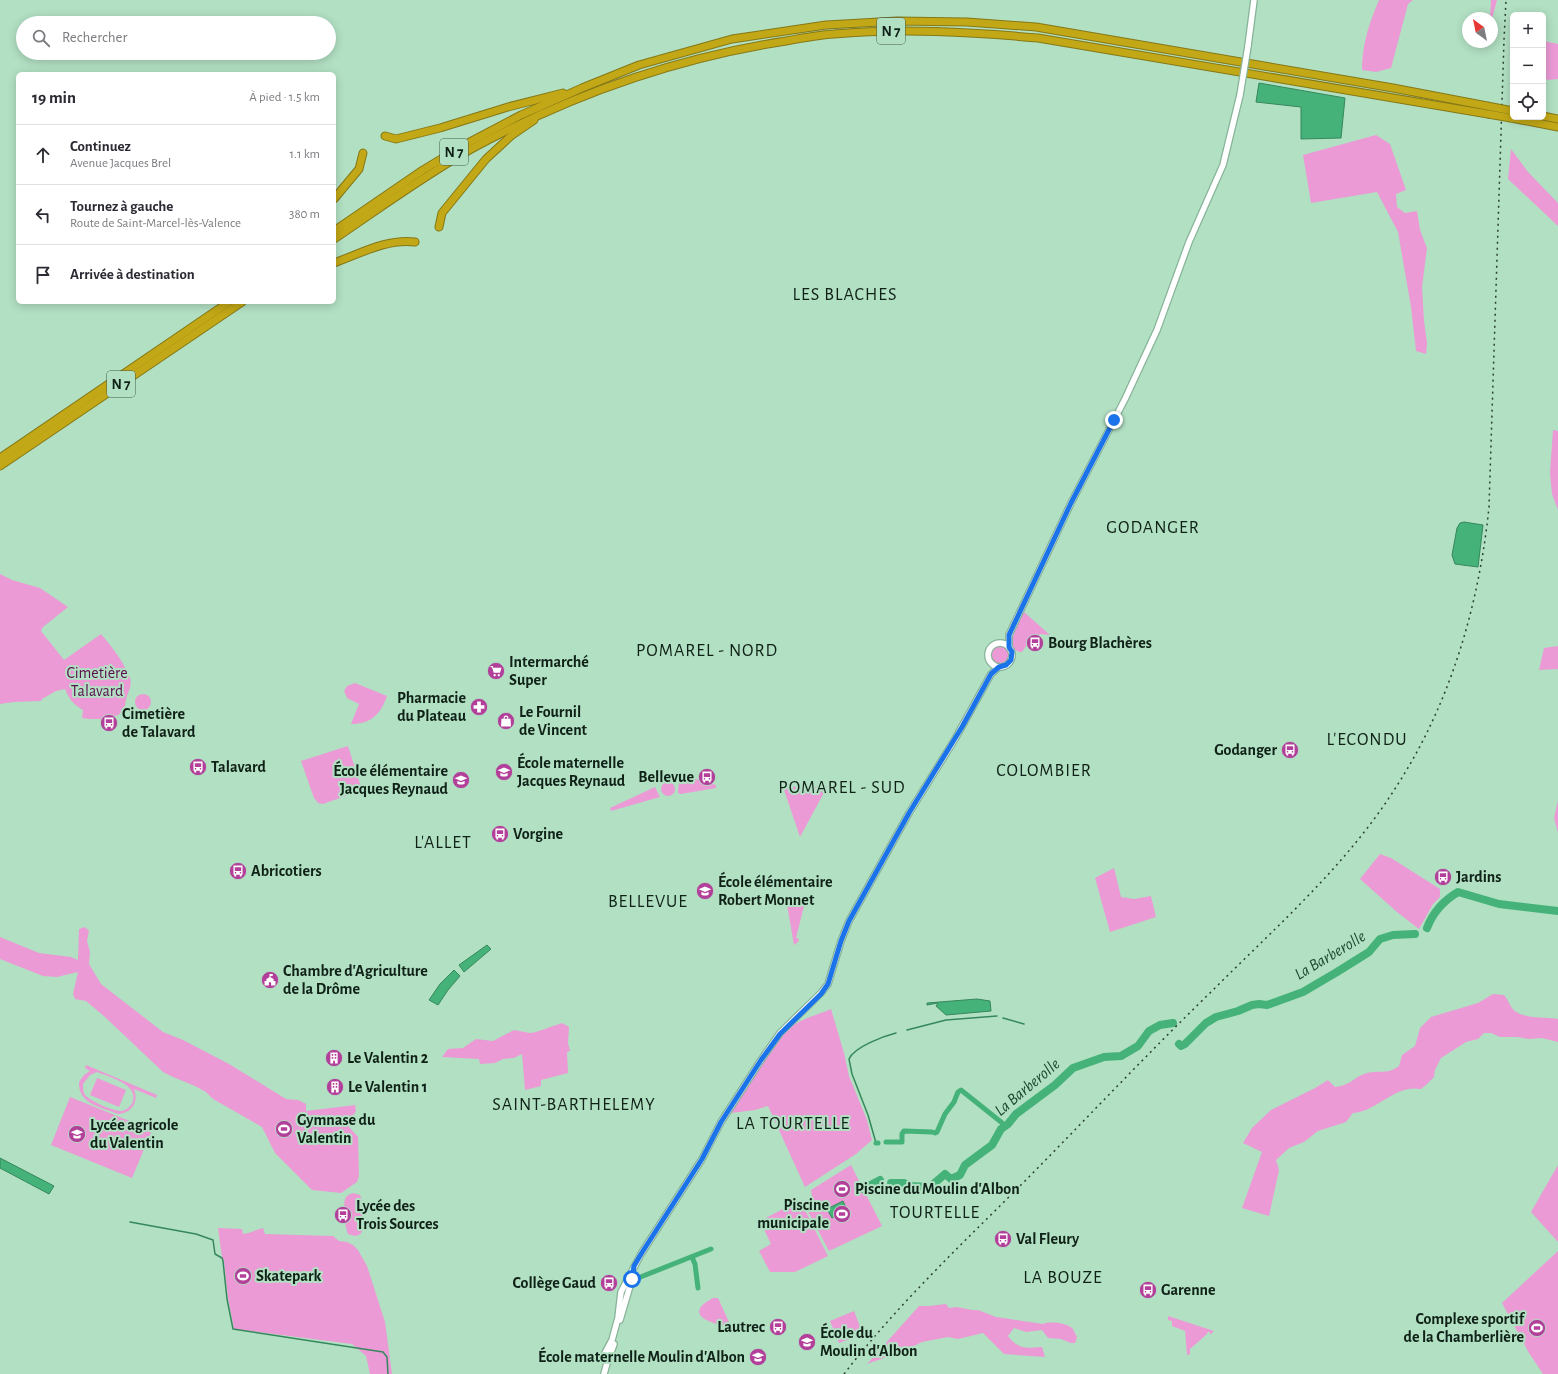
<!DOCTYPE html>
<html lang="fr">
<meta charset="utf-8">
<style>
body{margin:0;font-family:"Alegreya Sans",sans-serif;background:#f7f7f7;color:#2b2b33}
.controls{position:absolute;right:12px;top:12px;display:grid;overflow:hidden;border-radius:6px;box-shadow:0 2px 10px #0003}
.controls button{width:36px;height:36px;display:grid;place-items:center;padding:0;border:0;border-bottom:1px solid #e1e1e2;background:#fff;color:#2b2b33;font:20px sans-serif}
.compass{position:absolute;left:1462px;top:12px;width:36px;height:36px;border-radius:50%;background:#fff;box-shadow:0 2px 10px #0003;rotate:327deg}
.stop{position:absolute;width:12px;height:12px;margin:-9px;border:3px solid #1a73e8;border-radius:50%;background:#fff}
.stop.end{background:#1a73e8;border-color:#fff;box-shadow:0 1px 4px #0008}
.list{margin:0;padding:0;list-style:none}
h2{display:flex;justify-content:space-between;align-items:center;height:52px;margin:0;padding:0 16px;font-size:17px}
h2 small{font-size:13px;font-weight:400;color:#7c7c81}
.list li{display:grid;grid-template-columns:26px 1fr auto;gap:12px;align-items:center;box-sizing:border-box;height:60px;padding:0 16px;border-top:1px solid #e1e1e2}
.list b{display:block;font-size:15px;white-space:nowrap}
.list p{margin:0;font-size:13px;white-space:nowrap;color:#7c7c81}
.list em{font-size:13px;font-style:normal;color:#7c7c81}
.icon{flex:none;width:22px;height:22px;fill:none;stroke:currentColor;stroke-width:2;stroke-linecap:round;stroke-linejoin:round}
.map{position:relative;flex:none;width:1558px;height:1374px;overflow:hidden}
.search{position:absolute;background:#fff;box-shadow:0 2px 10px #0003;left:16px;top:16px;width:320px;height:44px;display:flex;align-items:center;gap:10px;box-sizing:border-box;padding:0 14px;border-radius:22px;color:#7c7c81;font-size:15px}
.panel{position:absolute;background:#fff;box-shadow:0 2px 10px #0003;left:16px;top:72px;width:320px;height:232px;border-radius:6px}
.map>svg:first-child{display:block}
</style>
<div class="map">
<svg width="1558" height="1374" viewBox="0 0 1558 1374">
<rect width="100%" height="100%" fill="#b2e0c3"/>
<!-- green -->
<g fill="#eb9ad5" fill-rule="evenodd">
<path d="M1379,0H1413L1408,4L1391,68L1376,72L1362,70C1362,44 1369,24 1379,0Z"/>
<path d="M1491,0H1497L1492,19V18H1490Z"/>
<path d="M1543,41L1558,44V79L1548,80L1543,78Z"/>
<path d="M1376,135L1390,144L1406,190L1396,194L1397,207L1405,213L1417,211L1420,230L1427,248L1422,287L1424,321L1427,343L1426,354L1416,351L1411,307L1398,232L1377,192L1311,203L1303,155Z"/>
<path d="M1511,149L1528,172L1558,203V226L1508,179Z"/>
<path d="M1553,430L1558,431V510L1552,494L1550,473Z"/>
<path d="M0,574L12,580L40,588L68,607L43,627L41,631L64,660L101,634C112,647 124,662 130,678C132,685 129,690 127,696C125,701 126,706 123,711C116,720 92,720 82,718L83,710C74,705 69,699 65,689L56,691L42,699L41,701L14,702L0,704Z"/>
<path d="M1024,612L1050,635L1040,634L1028,643L1022,652C1001,651 1020,620 1024,612Z"/>
<circle cx="1000" cy="655" r="9"/>
<path d="M1558,646V669L1539,670L1544,648Z"/>
<path d="M355,683L387,696C381,714 371,724 351,724L359,704L347,698L344,691L347,686Z"/>
<circle cx="143" cy="702" r="8"/>
<path d="M348,746L362,790L323,804L318,803L314,798L301,761Z"/>
<path d="M685,776L716,785V788L681,794L678,793C678,786 679,779 685,776Z"/>
<circle cx="668" cy="789" r="7"/>
<path d="M826,786L827,787L800,837L783,787Z"/>
<path d="M655,787L660,797L611,811L610,808Z"/>
<path d="M1558,800V833L1554,818Z"/>
<path d="M1380,854L1391,858L1440,889V897L1433,904L1419,929L1397,912L1360,879Z"/>
<path d="M1114,868L1121,897L1134,899L1151,896L1156,917L1110,932L1095,878Z"/>
<path d="M786,899H803L808,905L807,906H804L796,938L799,939L798,942L794,945Z"/>
<path d="M85,927L89,931L87,941L90,952L89,964L101,984L163,1032L183,1040L229,1064L286,1099L298,1100L306,1104V1111L355,1105L356,1111L349,1123V1127L358,1137L359,1176L357,1182L341,1193L312,1190L275,1153L262,1127L213,1099L206,1092L195,1086L173,1077L163,1072L105,1017L86,1001L75,999L73,994L78,972L57,977L43,976L0,959V937L39,953L71,957L78,960L79,929Z"/>
<path d="M1493,994L1504,995C1508,999 1509,1004 1512,1008C1519,1019 1546,1017 1558,1019V1042L1542,1038L1529,1039L1517,1037H1500L1491,1033H1484L1478,1039L1466,1042L1441,1058L1435,1070L1434,1077L1427,1084L1421,1089C1395,1084 1378,1111 1353,1113L1346,1122L1318,1131L1304,1142L1289,1148L1276,1160L1279,1170L1269,1216L1242,1208L1262,1152L1243,1143L1252,1128L1271,1110L1315,1088L1328,1080L1335,1087C1350,1086 1355,1076 1367,1073C1379,1070 1387,1075 1399,1066L1402,1055L1415,1046L1420,1028L1431,1017L1478,1003Z"/>
<path d="M831,1009L844,1053L849,1076L867,1120L872,1140L856,1154L805,1187L768,1106L755,1110L731,1113C743,1093 778,1033 797,1023C807,1017 820,1014 831,1009Z"/>
<path d="M562,1023L569,1027L568,1043L570,1051L567,1052L568,1073L541,1080V1086L525,1090L522,1054L514,1058L503,1059L495,1063L480,1064L479,1059L442,1057L448,1049L463,1048L476,1039L493,1041L514,1030L530,1033L536,1032Z"/>
<path d="M86,1065L157,1095L156,1098L134,1089C139,1102 132,1113 118,1114C101,1107 78,1104 79,1082L84,1075L90,1071L85,1068ZM97,1072C109,1077 138,1084 133,1101C132,1105 127,1110 122,1111C115,1112 90,1101 85,1095C83,1092 83,1088 83,1084L90,1075Z"/>
<path d="M97,1078L126,1090L119,1107L90,1095Z"/>
<path d="M70,1097L152,1130L132,1178L51,1145Z"/>
<path d="M851,1165L882,1226L829,1251L803,1202L812,1197L811,1190Z"/>
<path d="M1558,1165V1242L1531,1212Z"/>
<path d="M353,1193L360,1195C363,1201 365,1224 363,1230C361,1234 359,1235 355,1236L348,1234C345,1229 343,1205 345,1199C347,1195 350,1194 353,1193Z"/>
<path d="M800,1200L828,1256L795,1272H770L759,1251L771,1244L760,1221Z"/>
<path d="M218,1228L242,1229L243,1234C252,1233 255,1230 263,1228L265,1234L333,1236L339,1241L347,1242L353,1245L358,1250L367,1266L385,1322L392,1374H370L366,1356L352,1344L234,1329L228,1298L224,1261L222,1257Z"/>
<path d="M1558,1251V1374H1543L1529,1353L1502,1303Z"/>
<path d="M713,1298H718L729,1322C727,1324 727,1325 723,1326C720,1326 717,1324 714,1323C694,1317 695,1307 713,1298Z"/>
<path d="M946,1304L949,1308L957,1307L972,1310H978L996,1317L1043,1324C1050,1321 1066,1323 1072,1328C1074,1330 1075,1334 1077,1337L1075,1343H1071L1061,1339L1048,1338L1042,1330L1026,1332L1014,1328L1008,1336C1019,1350 1026,1348 1042,1347L1045,1357L1004,1354L983,1333L958,1339L948,1337L922,1342L906,1350L867,1364L919,1306H929Z"/>
<path d="M854,1311L863,1334L839,1343L830,1321Z"/>
<path d="M1168,1316L1214,1331L1210,1335V1332H1208L1206,1335L1190,1349V1354L1187,1355L1185,1331L1172,1326V1321L1168,1320Z"/>
</g>
<!-- water -->
<g fill="#45b279" stroke="#35875c">
<path d="M1259,83L1345,98L1341,138L1301,139V107L1256,102Z"/>
<path d="M1464,522L1483,525L1478,567L1455,564L1452,555L1457,528L1460,523Z"/>
<path d="M487,945L491,949L464,972L459,965Z"/>
<path d="M454,970L460,976L448,990L438,1005L429,1000L440,984Z"/>
<path d="M977,999L990,1001L991,1011L946,1015L936,1006L938,1003L927,1005V1003Z"/>
<path d="M0,1158L54,1186L49,1194L0,1168Z"/>
<path d="M843,1201L847,1210L832,1218L827,1209Z"/>
</g>
<g fill="none" stroke-linecap="round" stroke-linejoin="round">
<!-- stream -->
<g stroke="#35875c" stroke-width="1.5">
<path d="M1003,1018L1024,1024"/>
<path d="M907,1030L946,1020L997,1016"/>
<path d="M876,1143L868,1115L852,1074L849,1059C854,1047 884,1036 896,1033"/>
<path d="M130,1222L196,1234L213,1240L215,1254L222,1258L223,1261L227,1299L233,1329L383,1352L387,1357L388,1374"/>
</g>
<!-- canal -->
<g stroke="#45b279" stroke-width="5">
<path d="M886,1142H902V1134L904,1131L932,1132L935,1133L937,1132L945,1114L954,1102L958,1092L961,1090L1001,1122L1005,1126"/>
<path d="M876,1143H878"/>
<path d="M692,1257L695,1264L698,1288"/>
<path d="M638,1278L711,1249"/>
</g>
<!-- river -->
<g stroke="#45b279" stroke-width="8">
<path d="M1427,928C1433,912 1443,901 1458,892L1499,904L1558,911"/>
<path d="M1179,1044L1181,1046L1185,1044L1206,1023L1216,1017L1238,1011L1252,1005L1259,1004L1267,1005L1303,992L1337,972L1369,952L1380,939L1393,935L1415,934"/>
<path d="M891,1183H904L912,1186L930,1187L945,1174L951,1179L960,1175L965,1165L992,1145L1001,1129L1008,1124L1016,1114L1055,1085L1073,1068L1104,1057L1121,1056L1138,1046L1149,1031L1160,1025L1173,1023"/>
<path d="M863,1189L880,1180"/>
</g>
<defs>
<g id="secondary">
<path d="M1248,46L1254,0"/>
<circle cx="1000" cy="655" r="12"/>
<path d="M1009,647V635L1071,503L1125,399L1157,330L1189,242L1223,165L1240,95"/>
<path d="M620,1320L632,1279V1273"/>
<path d="M607,1363L604,1355L612,1340L618,1318L621,1292L641,1254L702,1159L721,1122L761,1060L780,1033L821,993L828,984L841,941L849,921L909,813L955,739L991,674L999,667"/>
<path d="M604,1374L607,1363L614,1344"/>
</g>
<g id="highway">
<path d="M1543,116L1558,119"/>
<path d="M1511,118L1558,127"/>
<path d="M385,136L396,139L440,128L508,107L563,93"/>
<path d="M334,199L359,169L363,153"/>
<path d="M439,227L442,213L486,159L512,135L534,120"/>
<path d="M334,231L423,170L466,144L521,115L582,88L639,65L732,39L826,25L897,21L967,22L1036,27L1393,88L1487,106"/>
<path d="M334,239C380,208 425,175 473,148C571,95 675,58 786,41C802,38 818,35 834,34C902,28 970,32 1038,38L1488,114"/>
<path d="M334,263C359,254 388,238 415,242"/>
<path d="M0,458L229,302"/>
<path d="M0,466L242,302"/>
</g>
</defs>
<!-- secondary casing -->
<use href="#secondary" stroke="#87b398" stroke-width="8"/>
<!-- highway casing -->
<use href="#highway" stroke="#847817" stroke-width="9"/>
<!-- secondary -->
<use href="#secondary" stroke="#fff" stroke-width="5.5"/>
<!-- highway -->
<use href="#highway" stroke="#c2a716" stroke-width="7"/>
<!-- rail -->
<path stroke="#294033" stroke-width="1.5" stroke-dasharray="2 4" stroke-linecap="butt" d="M844,1374C898,1304 963,1243 1026,1180C1088,1117 1149,1052 1213,990C1278,925 1349,863 1398,784C1451,701 1479,605 1489,507L1504,40L1506,0"/>
<defs>
<path id="secondary-bridge" d="M1240,95L1248,46"/>
<g id="highway-bridge">
<path d="M1487,106L1513,111"/>
<path d="M1488,114L1511,118"/>
</g>
</defs>
<!-- secondary-bridge casing -->
<use href="#secondary-bridge" stroke="#87b398" stroke-width="8" stroke-linecap="butt"/>
<!-- highway-bridge casing -->
<use href="#highway-bridge" stroke="#847817" stroke-width="9" stroke-linecap="butt"/>
<!-- secondary-bridge -->
<use href="#secondary-bridge" stroke="#fff" stroke-width="5.5"/>
<!-- highway-bridge -->
<use href="#highway-bridge" stroke="#c2a716" stroke-width="7"/>
</g>
<g fill="none" stroke-linecap="round" stroke-linejoin="round">
<!-- route -->
<path stroke="#1a73e8" stroke-width="5" d="M632,1279L634,1266L641,1254L702,1159L721,1122L761,1060L780,1034L821,994L828,984L841,941L849,921L909,813L962,727L991,674L999,667L1006,665L1011,660L1012,652L1009,647V635L1071,503L1114,420"/>
</g>
<!-- icons -->
<defs>
<symbol id="bus-disc" viewBox="-11 -11 22 22"><circle r="9.5" fill="#b23f99" stroke="#b2e0c3"/><path d="M-5-6H5V4H4V6H2V4H-2V6H-4V4H-5ZM-3.5-4V0h7V-4ZM-3.5 1.2v1.5H-2V1.2ZM2 1.2v1.5H3.5V1.2Z" fill="#fff"/></symbol>
<symbol id="supermarket-disc" viewBox="-11 -11 22 22"><circle r="9.5" fill="#b23f99" stroke="#b2e0c3"/><path d="M-6-5.5h2.5l.6 2H6L4.5 2H-2.5L-4.4-4H-6ZM-1.5 3.2a1.3 1.3 0 1 0 .1 0ZM3 3.2a1.3 1.3 0 1 0 .1 0Z" fill="#fff"/></symbol>
<symbol id="pharmacy-disc" viewBox="-11 -11 22 22"><circle r="9.5" fill="#b23f99" stroke="#b2e0c3"/><path d="M-2-6h4v4h4v4h-4v4h-4v-4h-4v-4h4Z" fill="#fff"/></symbol>
<symbol id="shop-disc" viewBox="-11 -11 22 22"><circle r="9.5" fill="#b23f99" stroke="#b2e0c3"/><path d="M-5-2.5h2.3a2.7 3.5 0 0 1 5.4 0H5L5.5 6h-11ZM-1.5-2.5h3a1.5 2.3 0 0 0-3 0Z" fill="#fff"/></symbol>
<symbol id="school-disc" viewBox="-11 -11 22 22"><circle r="9.5" fill="#b23f99" stroke="#b2e0c3"/><path d="M0-5L7-2L0 1L-7-2ZM-4 1L0 2.5L4 1V4Q0 6-4 4Z" fill="#fff"/></symbol>
<symbol id="civic-disc" viewBox="-11 -11 22 22"><circle r="9.5" fill="#b23f99" stroke="#b2e0c3"/><path d="M-.6-6.5H3V-4.5H.6V-3L4-1V1h2V6H-6V1h2V-1L-.6-3ZM-1.2 2.5V6h2.4V2.5Z" fill="#fff"/></symbol>
<symbol id="building-disc" viewBox="-11 -11 22 22"><circle r="9.5" fill="#b23f99" stroke="#b2e0c3"/><path d="M-4-6H4V6H1V3H-1V6H-4ZM-2.5-4.3h1.7v1.8h-1.7ZM.8-4.3h1.7v1.8H.8ZM-2.5-1h1.7V.8h-1.7ZM.8-1h1.7V.8H.8Z" fill="#fff"/></symbol>
<symbol id="stadium-disc" viewBox="-11 -11 22 22"><circle r="9.5" fill="#b23f99" stroke="#b2e0c3"/><path d="M0-5a6.5 5 0 1 0 0 10a6.5 5 0 1 0 0-10ZM-3.5-1.8h7v3.6h-7Z" fill="#fff"/></symbol>
</defs>
<g fill-rule="evenodd">
<use href="#bus-disc" x="1025" y="633" width="20" height="20"/>
<use href="#supermarket-disc" x="486" y="661" width="20" height="20"/>
<use href="#pharmacy-disc" x="469" y="697" width="20" height="20"/>
<use href="#shop-disc" x="496" y="711" width="20" height="20"/>
<use href="#bus-disc" x="99" y="713" width="20" height="20"/>
<use href="#bus-disc" x="1280" y="740" width="20" height="20"/>
<use href="#bus-disc" x="188" y="757" width="20" height="20"/>
<use href="#school-disc" x="494" y="762" width="20" height="20"/>
<use href="#bus-disc" x="697" y="767" width="20" height="20"/>
<use href="#school-disc" x="451" y="770" width="20" height="20"/>
<use href="#bus-disc" x="490" y="824" width="20" height="20"/>
<use href="#bus-disc" x="228" y="861" width="20" height="20"/>
<use href="#bus-disc" x="1433" y="867" width="20" height="20"/>
<use href="#school-disc" x="695" y="881" width="20" height="20"/>
<use href="#civic-disc" x="260" y="970" width="20" height="20"/>
<use href="#building-disc" x="324" y="1048" width="20" height="20"/>
<use href="#building-disc" x="325" y="1077" width="20" height="20"/>
<use href="#stadium-disc" x="274" y="1119" width="20" height="20"/>
<use href="#school-disc" x="67" y="1124" width="20" height="20"/>
<use href="#stadium-disc" x="832" y="1179" width="20" height="20"/>
<use href="#stadium-disc" x="832" y="1204" width="20" height="20"/>
<use href="#bus-disc" x="333" y="1205" width="20" height="20"/>
<use href="#bus-disc" x="993" y="1229" width="20" height="20"/>
<use href="#stadium-disc" x="233" y="1266" width="20" height="20"/>
<use href="#bus-disc" x="599" y="1273" width="20" height="20"/>
<use href="#bus-disc" x="1138" y="1280" width="20" height="20"/>
<use href="#bus-disc" x="768" y="1317" width="20" height="20"/>
<use href="#stadium-disc" x="1527" y="1318" width="20" height="20"/>
<use href="#school-disc" x="797" y="1332" width="20" height="20"/>
<use href="#school-disc" x="748" y="1347" width="20" height="20"/>
</g>
<g text-anchor="middle" dominant-baseline="central" stroke-width="4" stroke-linejoin="round" paint-order="stroke">
<!-- shield labels -->
<g fill="#b2e0c3" stroke="#415b4b" stroke-width="1">
<rect x="877" y="18" width="28" height="26" rx="3"/>
<rect x="440" y="139" width="28" height="26" rx="3"/>
<rect x="107" y="371" width="28" height="26" rx="3"/>
</g>
<g font-size="15" font-weight="bold" fill="#102218">
<text x="891" y="31">N 7</text>
<text x="454" y="152">N 7</text>
<text x="121" y="384">N 7</text>
</g>
<!-- poi labels -->
<g font-size="16" font-weight="bold" fill="#102218" stroke="#b2e0c3" text-anchor="start">
<text x="1048" y="643">Bourg Blachères</text>
<text x="509" y="662">Intermarché<tspan x="509" dy="18">Super</tspan></text>
<text x="466" y="698" text-anchor="end">Pharmacie<tspan x="466" dy="18">du Plateau</tspan></text>
<text x="519" y="712">Le Fournil<tspan x="519" dy="18">de Vincent</tspan></text>
<text x="122" y="714">Cimetière<tspan x="122" dy="18">de Talavard</tspan></text>
<text x="1277" y="750" text-anchor="end">Godanger</text>
<text x="517" y="763">École maternelle<tspan x="517" dy="18">Jacques Reynaud</tspan></text>
<text x="211" y="767">Talavard</text>
<text x="448" y="771" text-anchor="end">École élémentaire<tspan x="448" dy="18">Jacques Reynaud</tspan></text>
<text x="694" y="777" text-anchor="end">Bellevue</text>
<text x="513" y="834">Vorgine</text>
<text x="251" y="871">Abricotiers</text>
<text x="1456" y="877">Jardins</text>
<text x="718" y="882">École élémentaire<tspan x="718" dy="18">Robert Monnet</tspan></text>
<text x="283" y="971">Chambre d'Agriculture<tspan x="283" dy="18">de la Drôme</tspan></text>
<text x="347" y="1058">Le Valentin 2</text>
<text x="348" y="1087">Le Valentin 1</text>
<text x="297" y="1120">Gymnase du<tspan x="297" dy="18">Valentin</tspan></text>
<text x="90" y="1125">Lycée agricole<tspan x="90" dy="18">du Valentin</tspan></text>
<text x="855" y="1189">Piscine du Moulin d'Albon</text>
<text x="829" y="1205" text-anchor="end">Piscine<tspan x="829" dy="18">municipale</tspan></text>
<text x="356" y="1206">Lycée des<tspan x="356" dy="18">Trois Sources</tspan></text>
<text x="1016" y="1239">Val Fleury</text>
<text x="256" y="1276">Skatepark</text>
<text x="596" y="1283" text-anchor="end">Collège Gaud</text>
<text x="1161" y="1290">Garenne</text>
<text x="1524" y="1319" text-anchor="end">Complexe sportif<tspan x="1524" dy="18">de la Chamberlière</tspan></text>
<text x="765" y="1327" text-anchor="end">Lautrec</text>
<text x="820" y="1333">École du<tspan x="820" dy="18">Moulin d'Albon</tspan></text>
<text x="745" y="1357" text-anchor="end">École maternelle Moulin d'Albon</text>
</g>
<!-- park labels -->
<g font-size="16" fill="#5b0e4d" stroke="#b2e0c3">
<text x="97" y="673">Cimetière<tspan x="97" dy="18">Talavard</tspan></text>
</g>
<!-- water labels -->
<g font-size="17" font-style="italic" fill="#1e4a32" stroke="#b2e0c3">
<text transform="translate(1330 955) rotate(-31)">La Barberolle</text>
<text transform="translate(1027 1087) rotate(-40)">La Barberolle</text>
</g>
<!-- quarter labels -->
<g font-size="18" letter-spacing="1" fill="#102218" stroke="#b2e0c3">
<text x="845" y="295">LES BLACHES</text>
<text x="1153" y="528">GODANGER</text>
<text x="707" y="651">POMAREL - NORD</text>
<text x="1367" y="740">L'ECONDU</text>
<text x="1044" y="771">COLOMBIER</text>
<text x="842" y="788">POMAREL - SUD</text>
<text x="443" y="843">L'ALLET</text>
<text x="648" y="902">BELLEVUE</text>
<text x="574" y="1105">SAINT-BARTHELEMY</text>
<text x="793" y="1124">LA TOURTELLE</text>
<text x="935" y="1213">TOURTELLE</text>
<text x="1063" y="1278">LA BOUZE</text>
</g>
</g>
</svg>
<div class="controls">
<button>+</button>
<button>−</button>
<button><svg class="icon" aria-label="locate" viewBox="0 0 24 24"><circle cx="12" cy="12" r="6"/><path d="M12 2v4M12 18v4M2 12h4M18 12h4"/></svg></button>
</div>
<svg class="compass" viewBox="-18 -18 36 36"><path d="M0-13l5 13h-10z" fill="#e53935"/><path d="M0 13l5-13h-10z" fill="#7c7c81"/></svg>
<div class="stop" style="left:632px;top:1279px"></div>
<div class="stop end" style="left:1114px;top:420px"></div>
<div class="search"><svg class="icon" aria-label="search" viewBox="0 0 24 24"><circle cx="10" cy="10" r="6"/><path d="M15 15l6 6"/></svg>Rechercher</div>
<section class="panel">
<h2>19 min<small>À pied · 1.5 km</small></h2>
<ul class="list">
<li><svg class="icon" aria-label="ahead" viewBox="0 0 24 24"><path d="M12 20V5M6 11l6-6 6 6"/></svg><div><b>Continuez</b><p>Avenue Jacques Brel</p></div><em>1.1 km</em></li>
<li><svg class="icon" aria-label="left" viewBox="0 0 24 24"><path d="M17 20v-9H6M10 6l-5 5 5 5"/></svg><div><b>Tournez à gauche</b><p>Route de Saint-Marcel-lès-Valence</p></div><em>380 m</em></li>
<li><svg class="icon" aria-label="arrive" viewBox="0 0 24 24"><path d="M6 21V4h12l-3 4 3 4H6"/></svg><div><b>Arrivée à destination</b></div></li>
</ul>
</section>
</div>
